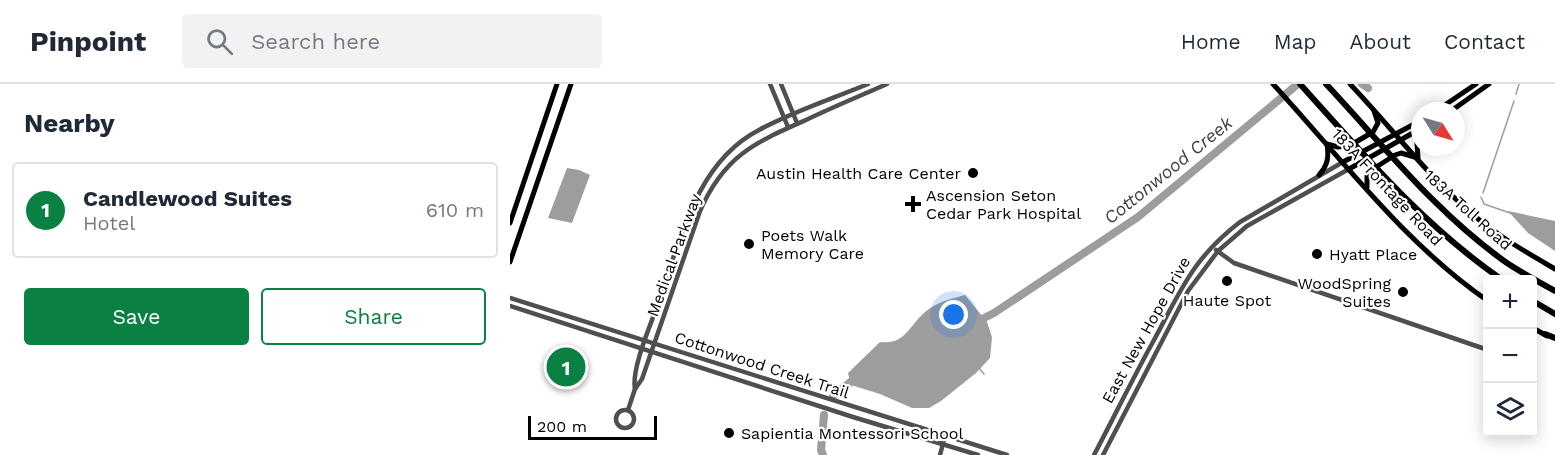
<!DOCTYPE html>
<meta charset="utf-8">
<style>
body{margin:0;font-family:"Work Sans",sans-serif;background:#f2f2f3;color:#1f2937}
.controls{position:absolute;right:18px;bottom:18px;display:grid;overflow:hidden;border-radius:6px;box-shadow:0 3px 15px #0003}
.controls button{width:54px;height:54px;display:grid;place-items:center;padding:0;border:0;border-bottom:2px solid #e0e1e3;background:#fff;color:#1f2937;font:30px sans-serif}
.compass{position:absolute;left:901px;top:18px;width:54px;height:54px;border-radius:50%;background:#fff;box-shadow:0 3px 15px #0003;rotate:127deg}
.scale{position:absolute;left:18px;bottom:15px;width:129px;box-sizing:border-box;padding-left:6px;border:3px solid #000;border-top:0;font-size:16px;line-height:21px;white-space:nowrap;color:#000;-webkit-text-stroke:4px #fff;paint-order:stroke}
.you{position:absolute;left:444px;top:231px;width:21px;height:21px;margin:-15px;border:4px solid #fff;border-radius:50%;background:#1a73e8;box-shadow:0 0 0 9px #1a73e833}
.badge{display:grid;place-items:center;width:39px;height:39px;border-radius:50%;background:#0b8043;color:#fff;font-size:20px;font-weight:700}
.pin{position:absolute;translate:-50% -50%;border:3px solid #fff;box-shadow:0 2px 6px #0006}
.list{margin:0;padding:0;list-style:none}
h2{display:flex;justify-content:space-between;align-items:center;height:78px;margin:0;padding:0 24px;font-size:26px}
h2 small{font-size:20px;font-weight:400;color:#747a83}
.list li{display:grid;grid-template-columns:39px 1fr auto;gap:18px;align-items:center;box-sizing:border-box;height:96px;margin:0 12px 12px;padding:0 12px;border:2px solid #e0e1e3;border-radius:6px}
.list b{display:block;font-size:22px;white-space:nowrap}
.list p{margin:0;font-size:20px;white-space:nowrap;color:#747a83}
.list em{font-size:20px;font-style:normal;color:#747a83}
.actions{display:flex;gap:12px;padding:18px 24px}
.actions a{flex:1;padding:14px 0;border:2px solid #0b8043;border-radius:6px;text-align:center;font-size:21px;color:#0b8043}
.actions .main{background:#0b8043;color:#fff}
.icon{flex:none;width:33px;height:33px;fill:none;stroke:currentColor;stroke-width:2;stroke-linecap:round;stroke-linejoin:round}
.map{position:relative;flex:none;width:1045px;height:371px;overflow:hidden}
header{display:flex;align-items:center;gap:36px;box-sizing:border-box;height:84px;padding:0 30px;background:#fff;border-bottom:2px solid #e0e1e3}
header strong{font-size:28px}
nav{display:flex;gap:33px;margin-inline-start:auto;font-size:21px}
.search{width:420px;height:54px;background:#f2f2f3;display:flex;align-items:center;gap:15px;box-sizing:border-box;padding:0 21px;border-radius:6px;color:#747a83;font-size:22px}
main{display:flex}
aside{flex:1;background:#fff}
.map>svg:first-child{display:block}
</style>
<header>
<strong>Pinpoint</strong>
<div class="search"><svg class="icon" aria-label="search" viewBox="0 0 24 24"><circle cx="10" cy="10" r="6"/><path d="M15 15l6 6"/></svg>Search here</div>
<nav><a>Home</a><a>Map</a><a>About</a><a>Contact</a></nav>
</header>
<main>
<aside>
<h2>Nearby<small></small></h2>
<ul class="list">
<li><span class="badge">1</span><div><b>Candlewood Suites</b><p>Hotel</p></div><em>610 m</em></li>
</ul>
<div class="actions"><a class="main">Save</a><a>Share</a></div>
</aside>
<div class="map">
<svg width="1045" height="371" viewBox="0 0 1045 371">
<rect width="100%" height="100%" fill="#fff"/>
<!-- water -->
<g fill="#9d9d9d">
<path d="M57,84L69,86L80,91L62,139L38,134Z"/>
<path d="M998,127L1045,137V167L1018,149Z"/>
<path d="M455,211L477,238L482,253L480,274L466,289L431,317L419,324H402L370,310L341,301L338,289L370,258C395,261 399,242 415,228C427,218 440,215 455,211Z"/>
</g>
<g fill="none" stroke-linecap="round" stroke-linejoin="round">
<!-- stream -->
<g stroke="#9d9d9d" stroke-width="1.5">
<path d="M1006,10L1009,0"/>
<path d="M973,109L1004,17"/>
<path d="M971,113L974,120L1000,129"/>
<path d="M469,284L474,290"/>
</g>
<!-- river -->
<g stroke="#9d9d9d" stroke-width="8">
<path d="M852,0L858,4"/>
<path d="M466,238L484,229L628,133L788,0"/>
<path d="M323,312L347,293"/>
<path d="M313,371L311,366L314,331"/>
</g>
<!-- minor -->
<g stroke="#4f4f4f" stroke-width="4.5">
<path d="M260,0L278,43"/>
<path d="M271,0L287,39"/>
<path d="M706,166L724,179L978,266"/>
<path d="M0,214L497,371"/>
<path d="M0,222L343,333L468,371"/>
<path d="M125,305C121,283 143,236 150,214C171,153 187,78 249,46C284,27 322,15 358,0"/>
<circle cx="115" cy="335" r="9"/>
<path d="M118,326L125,305L132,295L190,127C214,72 244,59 296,36C323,23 350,12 377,0"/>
<path d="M430,371L435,352"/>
<path d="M584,371C604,333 623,294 644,256C671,206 683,174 730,138L833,78"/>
<path d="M593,371L678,207L708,167L737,142L839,85"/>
</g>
<!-- major -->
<g stroke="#000" stroke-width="5">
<path d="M763,0C831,74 894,159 978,217"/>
<path d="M840,0C880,42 917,91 961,129C986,151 1016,168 1045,185"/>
<path d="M926,27L966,0"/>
<path d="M941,27L979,0"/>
<path d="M833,78L910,37"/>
<path d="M839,85L910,45"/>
<path d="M809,91C818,81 819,73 817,60L828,63L839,62L863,48L868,39L864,27"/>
<path d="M857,103V92L860,87L885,71L891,69L908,74L907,59L910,49"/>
<path d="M0,139L47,0"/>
<path d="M0,178L61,0"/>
<path d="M1023,244L1037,252"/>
</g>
<!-- highway -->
<g stroke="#000" stroke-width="6">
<path d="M790,0C853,70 913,141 991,195"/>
<path d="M816,0C874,62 927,130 997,179C1012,189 1029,198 1045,207"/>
<path d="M1023,217L1045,230"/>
<path d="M1035,250L1045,254"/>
</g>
</g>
<!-- markers -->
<g fill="#000" stroke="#fff" stroke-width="2">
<circle cx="463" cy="89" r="6"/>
<path d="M400 111h6v6h6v6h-6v6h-6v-6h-6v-6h6z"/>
<circle cx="239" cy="160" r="6"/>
<circle cx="807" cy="170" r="6"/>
<circle cx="717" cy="197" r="6"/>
<circle cx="893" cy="208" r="6"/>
<circle cx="219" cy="349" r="6"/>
</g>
<g text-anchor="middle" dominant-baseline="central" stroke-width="4.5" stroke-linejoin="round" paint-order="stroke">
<!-- poi labels -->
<g font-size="16" fill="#000" stroke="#fff" text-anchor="start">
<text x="451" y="89" text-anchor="end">Austin Health Care Center</text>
<text x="416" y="111">Ascension Seton<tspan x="416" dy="18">Cedar Park Hospital</tspan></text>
<text x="251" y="151">Poets Walk<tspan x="251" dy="18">Memory Care</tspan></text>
<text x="819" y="170">Hyatt Place</text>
<text x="881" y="199" text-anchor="end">WoodSpring<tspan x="881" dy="18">Suites</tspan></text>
<text x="717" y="216" text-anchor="middle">Haute Spot</text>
<text x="231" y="349">Sapientia Montessori School</text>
</g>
<!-- street labels -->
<g font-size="16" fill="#000" stroke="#fff">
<text transform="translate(877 103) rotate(47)">183A Frontage Road</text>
<text transform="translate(958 126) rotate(42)">183A Toll Road</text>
<text transform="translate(164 171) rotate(-70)">Medical Parkway</text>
<text transform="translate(636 246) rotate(-61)">East New Hope Drive</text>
<text transform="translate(252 281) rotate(18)">Cottonwood Creek Trail</text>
</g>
<!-- water labels -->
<g font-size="18" font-style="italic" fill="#3e3e3e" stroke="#fff">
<text transform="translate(658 86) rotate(-39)">Cottonwood Creek</text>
</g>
</g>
</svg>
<div class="controls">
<button>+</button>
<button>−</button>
<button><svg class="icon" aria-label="layers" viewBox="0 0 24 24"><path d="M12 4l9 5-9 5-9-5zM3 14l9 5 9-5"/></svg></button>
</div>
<svg class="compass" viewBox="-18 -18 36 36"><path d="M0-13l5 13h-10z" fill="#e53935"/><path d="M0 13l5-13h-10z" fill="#747a83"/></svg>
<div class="scale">200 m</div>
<div class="you"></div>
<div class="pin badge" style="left:56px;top:283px">1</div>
</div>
</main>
